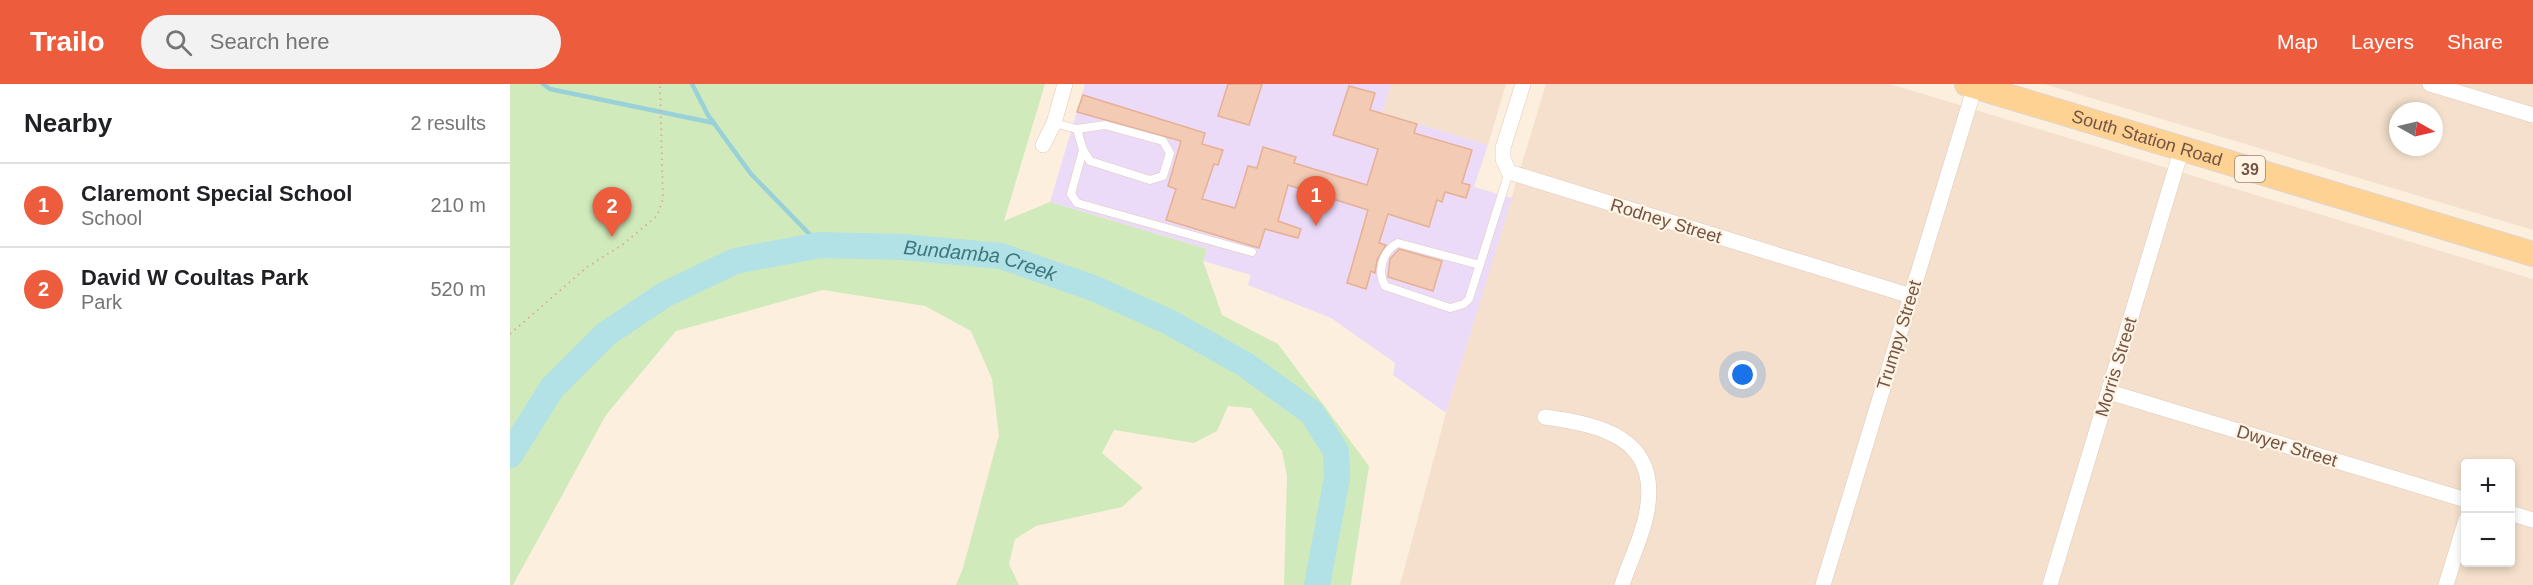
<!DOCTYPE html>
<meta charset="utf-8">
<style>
body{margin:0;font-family:Arial,sans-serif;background:#f2f2f2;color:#202124}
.controls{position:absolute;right:18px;bottom:18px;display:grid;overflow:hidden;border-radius:6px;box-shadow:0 3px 9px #0003}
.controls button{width:54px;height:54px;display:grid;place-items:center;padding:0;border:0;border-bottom:2px solid #e0e0e0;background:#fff;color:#202124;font:30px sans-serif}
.compass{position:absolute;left:1879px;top:18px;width:54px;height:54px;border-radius:50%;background:#fff;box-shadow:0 3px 9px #0003;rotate:98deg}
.you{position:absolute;left:1233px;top:291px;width:21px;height:21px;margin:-15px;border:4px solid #fff;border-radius:50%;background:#1a73e8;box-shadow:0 0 0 9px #1a73e833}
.badge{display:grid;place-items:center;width:39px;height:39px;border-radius:50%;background:#ec5c3d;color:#fff;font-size:20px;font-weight:700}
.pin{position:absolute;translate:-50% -50px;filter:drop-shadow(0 2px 3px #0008)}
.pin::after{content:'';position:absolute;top:32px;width:21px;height:18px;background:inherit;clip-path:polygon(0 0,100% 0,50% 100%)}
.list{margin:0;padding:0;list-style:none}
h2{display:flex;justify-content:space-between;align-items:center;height:78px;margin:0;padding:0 24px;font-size:26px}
h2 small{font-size:20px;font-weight:400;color:#757577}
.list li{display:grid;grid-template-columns:39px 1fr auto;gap:18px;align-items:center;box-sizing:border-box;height:84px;padding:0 24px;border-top:2px solid #e0e0e0}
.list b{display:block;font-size:22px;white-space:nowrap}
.list p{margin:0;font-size:20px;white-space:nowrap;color:#757577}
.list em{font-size:20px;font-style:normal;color:#757577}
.icon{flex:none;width:33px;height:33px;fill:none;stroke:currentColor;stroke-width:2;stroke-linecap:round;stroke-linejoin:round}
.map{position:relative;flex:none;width:2023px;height:501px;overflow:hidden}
header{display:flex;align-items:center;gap:36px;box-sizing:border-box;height:84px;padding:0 30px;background:#ec5c3d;color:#fff}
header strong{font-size:28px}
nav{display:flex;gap:33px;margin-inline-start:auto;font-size:21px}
.search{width:420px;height:54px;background:#f2f2f2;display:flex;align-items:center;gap:15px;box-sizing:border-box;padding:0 21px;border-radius:33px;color:#757577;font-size:22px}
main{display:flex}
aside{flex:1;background:#fff}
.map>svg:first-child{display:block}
</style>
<header>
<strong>Trailo</strong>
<div class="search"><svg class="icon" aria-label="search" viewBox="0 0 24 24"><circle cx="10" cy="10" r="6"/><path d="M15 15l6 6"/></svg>Search here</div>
<nav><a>Map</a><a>Layers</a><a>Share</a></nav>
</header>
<main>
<aside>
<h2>Nearby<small>2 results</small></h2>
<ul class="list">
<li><span class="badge">1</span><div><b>Claremont Special School</b><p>School</p></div><em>210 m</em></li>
<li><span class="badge">2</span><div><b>David W Coultas Park</b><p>Park</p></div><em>520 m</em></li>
</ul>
</aside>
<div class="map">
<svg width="2023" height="501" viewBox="0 0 2023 501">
<rect width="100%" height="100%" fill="#fdefdd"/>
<!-- residential -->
<g fill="#f4e0cc" fill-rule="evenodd">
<path d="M881,0H996L978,61L872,29Z"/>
<path d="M1036,0H1380L2023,195V501H890L936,329ZM1956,380H2000V478H1956Z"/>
<path d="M1534,0H2023V146ZM1888,27H1924V63H1888Z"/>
</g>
<!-- education -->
<path fill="#ecdbf8" d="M575,0H881L872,29L978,61L964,103L1002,114L936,329L883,291L885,279L821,234L738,201L741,191L693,177L697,165L540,118Z"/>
<!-- green -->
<path fill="#d1eabc" d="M0,0H535L494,137L540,118L697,165L693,177L712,231L768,260L859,382L841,501H774L777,392L772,367L741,324L718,322L707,347L684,359L604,346L592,369L633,404L612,423L526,442L505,455L499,480L509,501H446L453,484L489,351L482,295L461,247L415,222L313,206L166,247L96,331L3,501H0Z"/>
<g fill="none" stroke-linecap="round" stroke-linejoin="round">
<!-- stream -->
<g stroke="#98d1d8" stroke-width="4.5">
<path d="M33,0L40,5L204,39"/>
<path d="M182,0L198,31L241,90L310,161"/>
</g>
<!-- river -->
<path stroke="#b2e1e6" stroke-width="26" id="s1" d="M0,371L42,304L96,250L154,211L225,177L310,161L393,163L491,172L583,204L659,238L736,281L802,329L826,367L827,394L807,501"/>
</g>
<!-- building -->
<g fill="#f3cab4" stroke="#e6b094" stroke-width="1.5">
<path d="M718,0H752L739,41L708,32Z"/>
<path d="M839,2L865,9L860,26L907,40L904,49L962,66L952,99L960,101L956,114L935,108L932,118L927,116L919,143L878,130L869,159L876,161L867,176L865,189L861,187L856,205L837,199L858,126L778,101L768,137L791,145L788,154L755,145L749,164L656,136L666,105L658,102L671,57L567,28L573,11L695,49L692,60L713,66L708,81L704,80L692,115L725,124L738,82L747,84L753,63L786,73L784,79L857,101L868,65L823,51Z"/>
<path d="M889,165L932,177L923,207L878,193L880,175Z"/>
</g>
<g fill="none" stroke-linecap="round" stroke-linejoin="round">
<defs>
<g id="lane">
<path d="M544,39L567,45L595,41L653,57L660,69L653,92L640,96L580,77L573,66L567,45"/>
<path d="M573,66L561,110L567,119L742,168"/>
<path d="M970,181L888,159C872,167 867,188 875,202L940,224L954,220L959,215L999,88"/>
</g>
<g id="street">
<path d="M1013,0L993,64V75L999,88L1401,212"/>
<path d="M1920,0L2023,31"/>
<path d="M533,61L544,39L555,0"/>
<path d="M1599,308L1956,416"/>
<path d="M1035,333C1092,341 1150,354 1137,427C1133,452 1120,476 1112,501"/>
<path d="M2000,429L2023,436"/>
<path d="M1313,501L1465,2"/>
<path d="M1540,501L1672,64"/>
<path d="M1936,501L1956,436"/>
</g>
<g id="primary">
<path id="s2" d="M1457,0L2023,170"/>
</g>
</defs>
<!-- lane casing -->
<use href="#lane" stroke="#e0caba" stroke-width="9"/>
<!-- street casing -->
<use href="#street" stroke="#e0caba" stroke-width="16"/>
<!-- primary casing -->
<use href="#primary" stroke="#ddd6d3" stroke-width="26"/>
<!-- path -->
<path stroke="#d7ae98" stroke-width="2" stroke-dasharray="1.5 4.5" stroke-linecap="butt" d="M0,250L77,183L112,161L147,132L153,115L150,0"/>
<!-- lane -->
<use href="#lane" stroke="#fff" stroke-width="8"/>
<!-- street -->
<use href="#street" stroke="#fff" stroke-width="15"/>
<!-- primary -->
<use href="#primary" stroke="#fed293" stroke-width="24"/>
</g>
<g text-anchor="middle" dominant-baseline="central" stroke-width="4.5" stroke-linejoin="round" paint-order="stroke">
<!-- shield labels -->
<rect fill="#fff3e4" stroke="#9d8475" stroke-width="1.5" x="1725" y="72" width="30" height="26" rx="4.5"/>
<g font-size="16" font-weight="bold" fill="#735446">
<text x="1740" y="85">39</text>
</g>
<!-- street labels -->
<g font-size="18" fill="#735446" stroke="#fff3e4">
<text stroke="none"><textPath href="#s2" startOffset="188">South Station Road</textPath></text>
<text transform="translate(1156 137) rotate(17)">Rodney Street</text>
<text transform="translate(1389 251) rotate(-73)">Trumpy Street</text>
<text transform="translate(1606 283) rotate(-73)">Morris Street</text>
<text transform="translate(1777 362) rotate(17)">Dwyer Street</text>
</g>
<!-- water labels -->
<g font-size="20" font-style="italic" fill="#3c7880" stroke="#fff3e4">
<text stroke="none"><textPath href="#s1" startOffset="552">Bundamba Creek</textPath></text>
</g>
</g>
</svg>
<div class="controls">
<button>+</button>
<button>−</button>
</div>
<svg class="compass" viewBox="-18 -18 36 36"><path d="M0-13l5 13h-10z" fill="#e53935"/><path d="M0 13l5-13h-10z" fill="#757577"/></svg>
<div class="you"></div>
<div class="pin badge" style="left:806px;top:142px">1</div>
<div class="pin badge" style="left:102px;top:153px">2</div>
</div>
</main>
